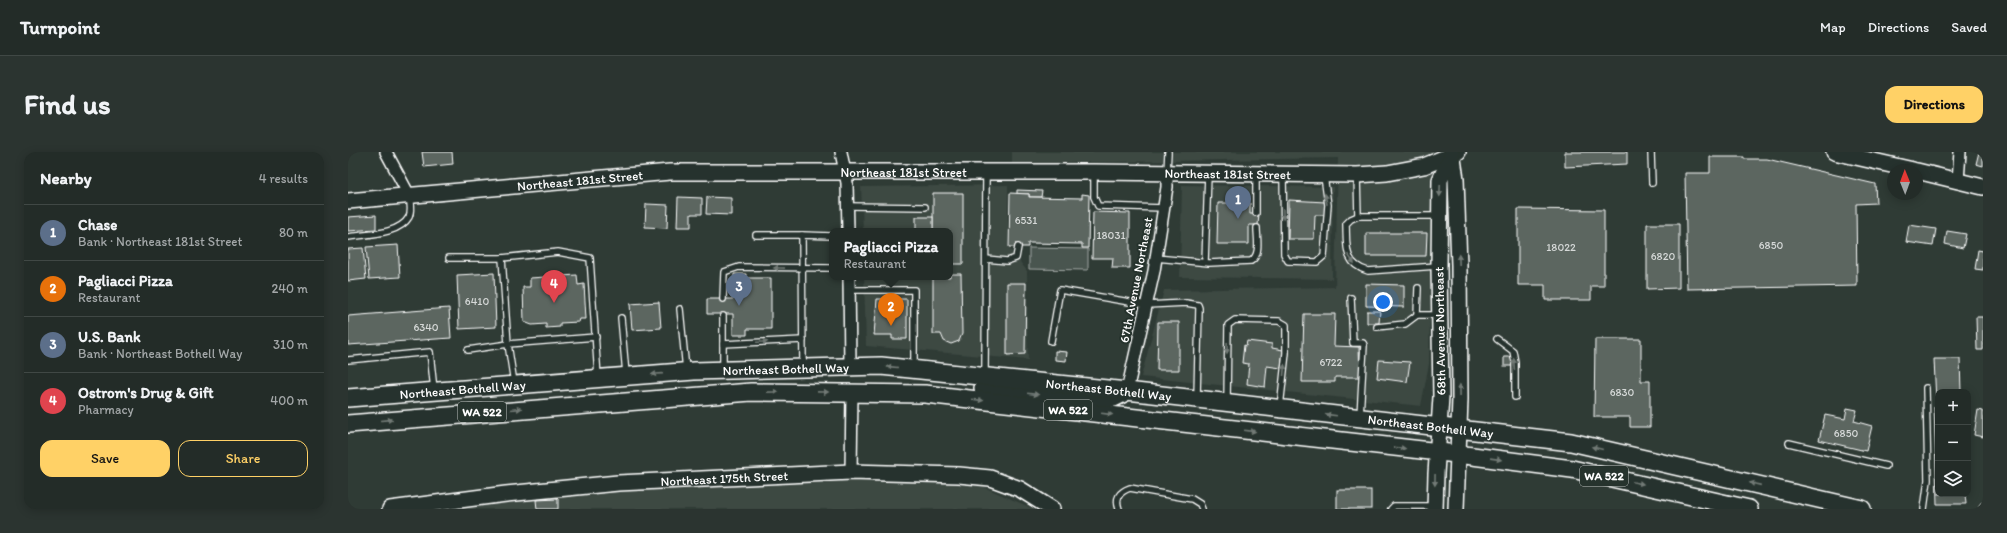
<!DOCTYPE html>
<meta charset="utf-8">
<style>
body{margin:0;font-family:Itim,sans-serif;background:#2b3430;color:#f1f3f6}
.controls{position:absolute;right:12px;bottom:12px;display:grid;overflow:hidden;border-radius:8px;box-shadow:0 2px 10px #0003}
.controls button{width:36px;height:36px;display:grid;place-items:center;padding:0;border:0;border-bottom:1px solid #404845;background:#232c28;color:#f1f3f6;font:20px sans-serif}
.compass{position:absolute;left:1539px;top:12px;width:36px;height:36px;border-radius:50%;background:#232c28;box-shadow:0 2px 10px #0003;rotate:359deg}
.you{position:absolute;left:1035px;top:150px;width:14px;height:14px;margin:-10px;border:3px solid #fff;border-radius:50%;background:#1a73e8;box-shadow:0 0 0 6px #1a73e833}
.badge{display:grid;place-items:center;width:26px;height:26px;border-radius:50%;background:#ffd166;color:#fff;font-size:13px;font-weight:700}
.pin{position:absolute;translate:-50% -33px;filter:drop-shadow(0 1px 2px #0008)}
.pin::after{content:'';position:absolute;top:21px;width:14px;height:12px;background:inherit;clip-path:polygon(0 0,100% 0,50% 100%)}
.popup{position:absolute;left:481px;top:76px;width:124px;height:52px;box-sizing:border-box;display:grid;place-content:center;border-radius:8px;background:#232c28;filter:drop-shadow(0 1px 3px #0005);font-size:13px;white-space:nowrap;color:#a3a7a8}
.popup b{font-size:15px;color:#f1f3f6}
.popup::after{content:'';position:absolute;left:50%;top:100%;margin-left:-8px;border:8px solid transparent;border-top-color:#232c28}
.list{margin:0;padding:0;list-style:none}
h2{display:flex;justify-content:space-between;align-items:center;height:52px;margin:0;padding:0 16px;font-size:17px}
h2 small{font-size:13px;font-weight:400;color:#a3a7a8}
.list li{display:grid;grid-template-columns:26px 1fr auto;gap:12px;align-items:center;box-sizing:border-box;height:56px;padding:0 16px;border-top:1px solid #404845}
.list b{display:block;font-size:15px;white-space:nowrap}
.list p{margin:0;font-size:13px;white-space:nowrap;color:#a3a7a8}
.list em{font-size:13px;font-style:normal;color:#a3a7a8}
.actions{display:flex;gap:8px;padding:12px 16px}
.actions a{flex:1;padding:9px 0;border:1px solid #ffd166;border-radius:12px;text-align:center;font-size:14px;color:#ffd166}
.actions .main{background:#ffd166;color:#111}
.icon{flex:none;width:22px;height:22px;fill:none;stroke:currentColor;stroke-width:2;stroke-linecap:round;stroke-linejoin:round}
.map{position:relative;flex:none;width:1635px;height:357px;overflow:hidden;border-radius:12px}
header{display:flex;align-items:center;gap:24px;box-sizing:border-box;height:56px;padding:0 20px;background:#232c28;border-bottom:1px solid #404845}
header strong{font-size:19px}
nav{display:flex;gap:22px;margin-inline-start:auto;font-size:14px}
.intro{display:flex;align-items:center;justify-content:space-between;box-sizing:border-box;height:96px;padding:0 24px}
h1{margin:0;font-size:28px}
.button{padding:10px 18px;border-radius:12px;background:#ffd166;color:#111;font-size:14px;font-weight:700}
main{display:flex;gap:24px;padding:0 24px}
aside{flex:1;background:#232c28;border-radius:12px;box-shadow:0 2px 10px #0003}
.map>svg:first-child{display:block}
</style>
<header>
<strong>Turnpoint</strong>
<nav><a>Map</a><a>Directions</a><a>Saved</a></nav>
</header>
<div class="intro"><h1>Find us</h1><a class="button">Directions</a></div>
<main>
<aside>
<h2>Nearby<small>4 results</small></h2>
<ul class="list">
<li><span class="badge" style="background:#5c6f8a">1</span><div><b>Chase</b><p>Bank · Northeast 181st Street</p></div><em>80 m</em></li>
<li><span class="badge" style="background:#e8710a">2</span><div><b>Pagliacci Pizza</b><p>Restaurant</p></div><em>240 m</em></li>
<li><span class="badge" style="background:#5c6f8a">3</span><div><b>U.S. Bank</b><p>Bank · Northeast Bothell Way</p></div><em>310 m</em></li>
<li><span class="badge" style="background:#e0444e">4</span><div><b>Ostrom's Drug &amp; Gift</b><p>Pharmacy</p></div><em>400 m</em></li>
</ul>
<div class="actions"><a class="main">Save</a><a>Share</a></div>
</aside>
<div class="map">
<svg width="1635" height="357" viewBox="0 0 1635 357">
<rect width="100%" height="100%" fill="#2f3b35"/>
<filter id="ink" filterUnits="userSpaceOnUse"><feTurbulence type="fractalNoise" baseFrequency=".025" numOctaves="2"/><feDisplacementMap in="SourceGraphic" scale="8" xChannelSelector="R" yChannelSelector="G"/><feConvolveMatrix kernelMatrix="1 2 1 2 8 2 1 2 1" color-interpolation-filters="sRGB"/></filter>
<g filter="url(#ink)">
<!-- built -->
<g fill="#3c4842">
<path d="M664,0H1086L1081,212L1073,254L793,225L816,138L987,135L990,6L664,12Z"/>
<path d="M660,33V94L679,119L680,208L518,194L516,125H602V79H515L513,35Z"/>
<path d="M834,33L985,35L984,127L832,125Z"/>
<path d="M506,327L629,332L686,357H115L261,337Z"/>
</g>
<!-- green -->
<path fill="#4a544f" stroke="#a4aaa7" d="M681,96L740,97V118L681,117Z"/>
<!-- building -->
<g fill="#5b6661" stroke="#fff">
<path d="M74,0H104L105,12L76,15Z"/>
<path d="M1217,0H1279V12L1217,15Z"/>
<path d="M1631,0H1635V14L1628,12Z"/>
<path d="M1362,5H1396V7H1419L1527,32L1528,51L1508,52L1509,134L1339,137L1337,21H1362Z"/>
<path d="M669,38L694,39L693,45H681V42H669Z"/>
<path d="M585,41H615V112H602V79H585Z"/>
<path d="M662,41L681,42V45H684L734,46V42L741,43L740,96H734V92L683,91H680V95H661Z"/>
<path d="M330,45L354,46V62H343V75H329Z"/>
<path d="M359,45L383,46V63L358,62Z"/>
<path d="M880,45H892V51H902V62H911L910,73H901V92H869L870,51H880Z"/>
<path d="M941,48L977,50V63H967L966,87H940Z"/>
<path d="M298,52L320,53L319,76L297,75Z"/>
<path d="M1170,57L1256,58V134H1243V148H1197V133H1170Z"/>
<path d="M745,60L782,61V116H764L765,106H744Z"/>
<path d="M28,63V77L0,79V65Z"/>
<rect x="568" y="65" width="17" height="14"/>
<path d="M1299,72H1331V136L1299,137Z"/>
<path d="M1561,73L1588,77L1585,94L1558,90Z"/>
<path d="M1599,79L1618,82L1615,96L1597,92Z"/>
<path d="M1018,81H1079L1078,104H1018Z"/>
<path d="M50,93L52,125L21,127L18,95Z"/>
<path d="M15,96L18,127L0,129V97Z"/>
<path d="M1630,98L1635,99V118L1627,117Z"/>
<path d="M146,121L148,175L111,177L109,123Z"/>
<path d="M386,122H398V126H423V177H399V183H385V162H359V147H386Z"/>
<path d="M602,122H613L614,182L611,189L603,192L596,189L593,182H585V125H602Z"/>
<path d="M229,123L230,133L236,132L238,167H232L231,170L212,171V175L198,176V172L184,173L176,170L175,135H182V126Z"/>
<path d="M659,131H678L677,202L659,203Z"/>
<path d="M1018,132L1056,133V155L1018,154Z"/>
<path d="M529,147H559V187H544V183H526Z"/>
<path d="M311,150L313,176L284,178L282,152Z"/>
<path d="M101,156L103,186L0,193V164Z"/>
<path d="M1019,159H1032L1031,171H1019Z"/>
<path d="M956,162H987L986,194L1011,195L1012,225H987V230H954Z"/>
<path d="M1628,165H1635V198H1629Z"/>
<path d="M810,170H831V218H809Z"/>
<path d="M1247,187H1293V229H1302V275H1282V265H1246Z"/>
<path d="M899,189L924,192V196L935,198L933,216L919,214L917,235L899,232L901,212L894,211L896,193L898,194Z"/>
<path d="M707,199L719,200L718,209L707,208Z"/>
<rect x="1156" y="205" width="12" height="9"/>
<path d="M1586,207H1612L1613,240H1590V250H1588Z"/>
<path d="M1031,208L1062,210L1059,230L1029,226Z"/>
<path d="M1586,255H1590V342H1617L1618,352H1589Z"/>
<path d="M1499,256L1509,258L1506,269L1524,274L1518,299L1471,288L1477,263L1497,267Z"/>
<path d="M1630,258L1635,259V285L1626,283Z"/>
<rect x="989" y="338" width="34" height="19"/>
<path d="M210,347V357H189L188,348Z"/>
</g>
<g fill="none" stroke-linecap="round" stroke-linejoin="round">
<defs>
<g id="lane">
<path d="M1303,0L1304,31"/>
<path d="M746,20V45L750,54L816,56"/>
<path d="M819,20L820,0"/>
<path d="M935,23L936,102L940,109L969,110L976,104L980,53L976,24"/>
<path d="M908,24V61"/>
<path d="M1009,24L1010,64"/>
<path d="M500,54L577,55"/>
<path d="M408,83H454"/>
<path d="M0,85C18,82 51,83 61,65C64,59 62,50 61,44"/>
<path d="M101,106H154"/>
<path d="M808,106L861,111L903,109C913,103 909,86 909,76"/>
<path d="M638,107L659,109L668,106L670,95"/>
<path d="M857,110L860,22"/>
<path d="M1089,114L1020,119C995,112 999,93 998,72L1003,67L1010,64H1091"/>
<path d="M501,138H566V216"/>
<path d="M1003,146L1005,191H1015L1016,193L1012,264"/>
<path d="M375,147L376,120L391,115L484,116"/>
<path d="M332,157L338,218"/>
<path d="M1069,163L1070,136"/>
<path d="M375,164V216"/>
<path d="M273,166L278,222"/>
<path d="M1029,175L1057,172L1069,163H1090"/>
<path d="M1149,187L1165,199L1167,210V245"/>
<path d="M703,189L712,138L799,153L838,151L850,153L851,156L849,245"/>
<path d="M375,192L455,188"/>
<path d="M120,198L160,192L248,185"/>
<path d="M0,208L82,200L86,238"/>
<path d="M455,215L454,83L484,84"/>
<path d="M637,224L638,20"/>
<path d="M166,231L160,192L154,106L210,100L242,106L250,225"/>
<path d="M879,249L880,173L887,168L931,169L938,173V201L932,255"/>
<path d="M1441,291L1538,314"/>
<path d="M771,357C767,346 771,340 782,336L844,347L852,352L854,357"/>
<path d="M1043,357L1046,354H1085"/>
<path d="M1576,357L1580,328L1578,236"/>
<path d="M1634,357L1635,354"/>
</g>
<g id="street">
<path d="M38,0L61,43"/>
<path d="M493,0L499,31L500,79"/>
<path d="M1610,29L1612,0"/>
<path d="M501,125L502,214"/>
<path d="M779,239L806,119L819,35V21"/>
<path d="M503,320L504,240"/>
</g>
<g id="secondary">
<path d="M1104,0L1108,27L1111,113L1112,247L1108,357"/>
<path d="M1486,0L1565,18"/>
<path d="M1569,19L1635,35"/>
<path id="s1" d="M0,49L322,20H746L1009,23L1039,21L1076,14L1110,0"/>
<path id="s2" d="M42,357L158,342L270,331L503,320L611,323L642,326L672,337L704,357"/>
<path d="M1087,357L1088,322L1093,245L1091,114L1092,28L1104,2"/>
</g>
<g id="primary">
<path d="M635,236L751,249L766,246L776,241"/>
<path id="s3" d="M0,246L346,219L533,214L779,239L1223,290L1514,357"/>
<path d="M0,272L403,240L577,242L1109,302L1224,317L1401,357"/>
</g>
</defs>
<!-- lane casing -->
<use href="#lane" stroke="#fff" stroke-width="8"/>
<!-- street casing -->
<use href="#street" stroke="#fff" stroke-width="14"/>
<!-- secondary casing -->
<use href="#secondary" stroke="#fff" stroke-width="18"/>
<!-- primary casing -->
<use href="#primary" stroke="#fff" stroke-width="20"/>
<!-- lane -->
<use href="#lane" stroke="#26332d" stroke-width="5.5"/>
<!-- street -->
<use href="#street" stroke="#26332d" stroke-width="11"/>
<!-- secondary -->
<use href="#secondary" stroke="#26332d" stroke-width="15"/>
<!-- primary -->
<use href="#primary" stroke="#26332d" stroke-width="17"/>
</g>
<!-- one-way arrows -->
<defs><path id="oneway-solid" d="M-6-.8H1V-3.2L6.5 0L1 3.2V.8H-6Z"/></defs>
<g fill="#727a76">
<use href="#oneway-solid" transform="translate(1092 39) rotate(92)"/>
<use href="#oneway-solid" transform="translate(978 47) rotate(-100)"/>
<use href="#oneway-solid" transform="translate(935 62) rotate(89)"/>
<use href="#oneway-solid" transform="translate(1003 107) rotate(54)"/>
<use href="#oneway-solid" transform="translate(1111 108) rotate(-92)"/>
<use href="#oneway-solid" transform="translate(431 116) rotate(-179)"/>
<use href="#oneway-solid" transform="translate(414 190) rotate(-3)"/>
<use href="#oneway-solid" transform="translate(879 196) rotate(91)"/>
<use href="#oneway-solid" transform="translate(1166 212) rotate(-94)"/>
<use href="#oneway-solid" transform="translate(544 215) rotate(-175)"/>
<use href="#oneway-solid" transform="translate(936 218) rotate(-85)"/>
<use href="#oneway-solid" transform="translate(309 222) rotate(176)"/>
<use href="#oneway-solid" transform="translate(1112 238) rotate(-91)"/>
<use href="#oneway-solid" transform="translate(425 240) rotate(-1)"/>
<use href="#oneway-solid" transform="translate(475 240) rotate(1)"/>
<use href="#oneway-solid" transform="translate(685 242) rotate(7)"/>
<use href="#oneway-solid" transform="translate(630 248) rotate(7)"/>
<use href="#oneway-solid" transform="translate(168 257) rotate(-5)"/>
<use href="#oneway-solid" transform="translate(759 262) rotate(7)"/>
<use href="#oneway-solid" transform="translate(983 263) rotate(-173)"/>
<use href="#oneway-solid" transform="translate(39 268) rotate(-5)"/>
<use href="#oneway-solid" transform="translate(902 279) rotate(7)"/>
<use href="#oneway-solid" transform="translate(1052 296) rotate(6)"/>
<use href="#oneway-solid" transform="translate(1249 296) rotate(-166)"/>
<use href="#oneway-solid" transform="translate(1148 307) rotate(8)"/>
<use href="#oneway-solid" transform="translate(1087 328) rotate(91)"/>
<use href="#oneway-solid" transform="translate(1290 331) rotate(12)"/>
<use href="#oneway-solid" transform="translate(1407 332) rotate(-167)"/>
</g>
</g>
<g text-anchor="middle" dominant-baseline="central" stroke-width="4" stroke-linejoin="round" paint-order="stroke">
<!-- number labels -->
<g font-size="11" fill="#d6d9d8">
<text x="678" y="68">6531</text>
<text x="763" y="83">18031</text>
<text x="1423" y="93">6850</text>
<text x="1213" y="95">18022</text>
<text x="1315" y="104">6820</text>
<text x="129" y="149">6410</text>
<text x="78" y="175">6340</text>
<text x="983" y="210">6722</text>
<text x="1274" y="240">6830</text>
<text x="1498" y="281">6850</text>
</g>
<!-- shield labels -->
<g fill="#26332d" stroke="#bec2c0" stroke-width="1">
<rect x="696" y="248" width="48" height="20" rx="3"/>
<rect x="110" y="250" width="48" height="20" rx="3"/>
<rect x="1232" y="314" width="48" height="20" rx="3"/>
</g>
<g font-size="12" font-weight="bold" fill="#fff">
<text x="720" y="258">WA 522</text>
<text x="134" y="260">WA 522</text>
<text x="1256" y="324">WA 522</text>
</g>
<!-- street labels -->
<g font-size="13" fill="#fff" stroke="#26332d">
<text stroke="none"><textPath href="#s1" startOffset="557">Northeast 181st Street</textPath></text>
<text stroke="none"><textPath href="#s1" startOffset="881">Northeast 181st Street</textPath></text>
<text stroke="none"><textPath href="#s1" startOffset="233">Northeast 181st Street</textPath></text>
<text transform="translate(788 128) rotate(-79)">67th Avenue Northeast</text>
<text transform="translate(1092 179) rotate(-91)">68th Avenue Northeast</text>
<text stroke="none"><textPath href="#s3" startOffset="439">Northeast Bothell Way</textPath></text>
<text stroke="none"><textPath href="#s3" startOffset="115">Northeast Bothell Way</textPath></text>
<text stroke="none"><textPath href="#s3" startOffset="763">Northeast Bothell Way</textPath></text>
<text stroke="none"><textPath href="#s3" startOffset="1087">Northeast Bothell Way</textPath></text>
<text stroke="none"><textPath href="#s2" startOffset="336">Northeast 175th Street</textPath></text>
</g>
</g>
</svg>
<div class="controls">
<button>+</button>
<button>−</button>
<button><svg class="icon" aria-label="layers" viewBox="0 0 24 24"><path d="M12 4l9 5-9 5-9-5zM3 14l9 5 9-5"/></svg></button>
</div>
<svg class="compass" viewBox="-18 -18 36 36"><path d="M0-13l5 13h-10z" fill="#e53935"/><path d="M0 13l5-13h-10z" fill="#a3a7a8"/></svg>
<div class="you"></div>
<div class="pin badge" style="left:890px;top:67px;background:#5c6f8a">1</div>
<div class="pin badge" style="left:543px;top:174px;background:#e8710a">2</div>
<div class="popup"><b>Pagliacci Pizza</b>Restaurant</div>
<div class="pin badge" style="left:391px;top:154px;background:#5c6f8a">3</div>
<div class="pin badge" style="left:206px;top:151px;background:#e0444e">4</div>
</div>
</main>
